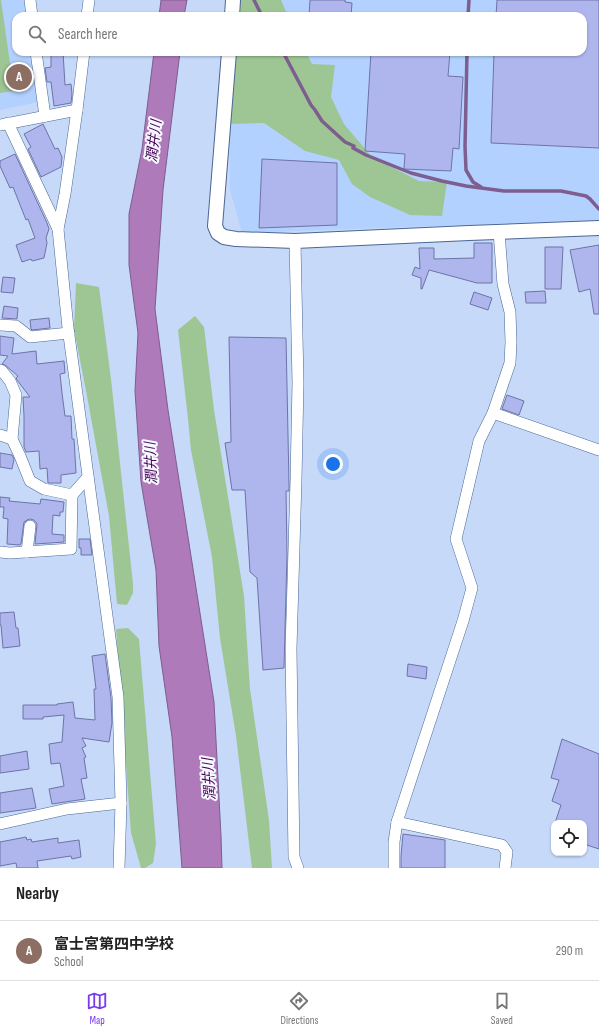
<!DOCTYPE html>
<meta charset="utf-8">
<style>
body{margin:0;font-family:"Sofia Sans Condensed","Noto Sans JP",sans-serif;background:#f6f6f6;color:#222}
.controls{position:absolute;right:12px;bottom:12px;display:grid;overflow:hidden;border-radius:8px;box-shadow:0 1px 3px #0004}
.controls button{width:36px;height:36px;display:grid;place-items:center;padding:0;border:0;border-bottom:1px solid #e0e0e0;background:#fff;color:#222;font:20px sans-serif}
.you{position:absolute;left:333px;top:464px;width:14px;height:14px;margin:-10px;border:3px solid #fff;border-radius:50%;background:#1a73e8;box-shadow:0 0 0 6px #1a73e833}
.badge{display:grid;place-items:center;width:26px;height:26px;border-radius:50%;background:#7c3aed;color:#fff;font-size:13px;font-weight:700}
.pin{position:absolute;translate:-50% -50%;border:2px solid #fff;box-shadow:0 1px 4px #0006}
.list{margin:0;padding:0;list-style:none}
h2{display:flex;justify-content:space-between;align-items:center;height:52px;margin:0;padding:0 16px;font-size:17px}
h2 small{font-size:13px;font-weight:400;color:#767676}
.list li{display:grid;grid-template-columns:26px 1fr auto;gap:12px;align-items:center;box-sizing:border-box;height:60px;padding:0 16px;border-top:1px solid #e0e0e0}
.list b{display:block;font-size:15px;white-space:nowrap}
.list p{margin:0;font-size:13px;white-space:nowrap;color:#767676}
.list em{font-size:13px;font-style:normal;color:#767676}
.icon{flex:none;width:22px;height:22px;fill:none;stroke:currentColor;stroke-width:2;stroke-linecap:round;stroke-linejoin:round}
.map{position:relative;flex:none;width:599px;height:868px;overflow:hidden}
.search{position:absolute;background:#fff;box-shadow:0 1px 3px #0004;left:12px;right:12px;top:12px;height:44px;display:flex;align-items:center;gap:10px;box-sizing:border-box;padding:0 14px;border-radius:12px;color:#767676;font-size:15px}
.sheet{height:112px;background:#fff}
nav{display:flex;justify-content:space-around;align-items:center;box-sizing:border-box;height:56px;border-top:1px solid #e0e0e0;background:#fff;font-size:11px;color:#767676}
nav a{display:grid;justify-items:center;gap:2px}
nav .on{color:#7c3aed}
.map>svg:first-child{display:block}
</style>
<div class="map">
<svg width="599" height="868" viewBox="0 0 599 868">
<rect width="100%" height="100%" fill="#c6d9f9"/>
<!-- built -->
<g fill="#b3d1ff">
<path d="M0,0H24L27,16H16V52H33L43,101L0,110Z"/>
<path d="M229,0H599V220L242,233L230,190L229,52H583V16H229Z"/>
</g>
<!-- green -->
<g fill="#9ec694">
<path d="M0,0H1L14,91L0,93Z"/>
<path d="M238,0H281L288,16H237Z"/>
<path d="M234,52H306L312,64L335,65L331,97L344,124L372,157L419,181L447,182L442,216L410,215L370,197L352,184L339,160L305,151L264,123L229,124Z"/>
<path d="M76,283L99,287L111,379L133,584V593L127,605L117,604L109,516L87,396L74,329Z"/>
<path d="M195,316L204,327L214,410L244,596L250,689L269,820L272,868H252L236,736L220,638L212,557L191,450L188,419L178,330Z"/>
<path d="M128,628L139,639L156,844L153,863L145,868H141L131,833L116,629Z"/>
</g>
<!-- water -->
<g fill="#ae7aba" stroke="#7e5d8f">
<path d="M161,0H187L184,16H159Z"/>
<path d="M154,52H180L163,190L155,309L168,410L214,702L221,836L222,868H182L172,737L159,646L156,570L141,482L135,391L138,333L129,265V214L142,149Z"/>
</g>
<g fill="none" stroke-linecap="round" stroke-linejoin="round">
<!-- stream -->
<g stroke="#7e5d8f" stroke-width="3.5">
<path d="M254,0L262,16"/>
<path d="M468,16L469,0"/>
<path d="M283,52L311,105L315,110L322,121L345,142L354,146L353,148L366,155L411,173L442,181L466,186L504,191H561L586,196L590,199L599,209"/>
<path d="M467,52L465,146L466,170L473,182L481,187"/>
</g>
</g>
<!-- building -->
<g fill="#afb6ee" stroke="#6e73a7">
<path d="M310,0H345V2L352,3L351,16H309Z"/>
<path d="M497,0H599V148L491,143L494,52H583V16H496Z"/>
<path d="M51,52H63L65,85L71,84L72,94L71,103L54,106L51,82H47L45,68L51,67Z"/>
<path d="M371,52H450L448,76L463,77L459,149L453,148L451,171L404,169L405,154L365,151Z"/>
<path d="M43,124L55,149L58,148L62,157L61,167L41,177L28,149L31,147L24,134Z"/>
<path d="M15,154L47,223L49,229L46,238L47,243L44,258L32,261L31,259L22,262L16,245L35,238L28,219L26,220L13,187L10,188L0,166V161Z"/>
<path d="M262,159L337,163V225L259,228Z"/>
<path d="M474,243H492V283H477L429,270L422,289H421V278L412,275L415,267L420,269L419,248H434V259L474,258Z"/>
<path d="M599,245V314H594L590,289L579,292L570,250Z"/>
<path d="M545,247H563L561,289H545Z"/>
<path d="M3,277L15,278L13,293L1,292Z"/>
<path d="M545,291L546,303H526L525,292Z"/>
<path d="M474,292L492,298L488,310L470,304Z"/>
<path d="M4,306L18,308L17,319L2,318Z"/>
<path d="M49,318L50,328L32,330L31,329L30,320Z"/>
<path d="M0,336L14,338L12,354L36,351L37,364L64,361L65,373L60,374L62,393L65,416H71L72,439H74L76,473L61,475V483H48L47,468L40,469L39,451L26,452L24,447V416L23,397H30L17,380L16,378L18,376L5,365L2,364L8,356L0,355Z"/>
<path d="M229,337L286,338L289,484V491H286L287,555L284,668L263,670L257,578L250,572L245,490H232L225,443L231,442Z"/>
<path d="M507,395L524,401L519,415L502,409Z"/>
<path d="M0,453L12,455L14,459L12,469L0,467Z"/>
<path d="M0,497L10,498L9,501L40,504L41,499L64,502L63,512H60V516L53,515L52,534L64,535V542L35,544L37,524L34,520L30,519L27,520L24,522L21,544H20V545L7,544L8,519L3,518L4,507H0Z"/>
<path d="M79,539H90L92,555H81V548H79Z"/>
<path d="M14,612L16,628H18L20,646L3,648L1,625H0V613Z"/>
<path d="M105,654L111,698L112,723L109,742L82,738L86,746L82,748L86,757L84,758L87,778L81,779L85,799L52,804L49,789L64,786L60,763L51,764L49,744L62,742L64,715L43,717V719H23V705H57V704L73,702L75,718L95,720L94,689H96L92,656Z"/>
<path d="M408,664L427,667L426,679L407,676Z"/>
<path d="M562,739L599,754V849L584,844V823H555L561,805L552,801L559,780L551,778Z"/>
<path d="M27,751L29,769L0,773V756Z"/>
<path d="M32,788L36,808L0,813V793Z"/>
<path d="M403,834L445,840V868H401V856Z"/>
<path d="M26,837L27,840L31,839L32,842L58,838V843L79,840L81,857L72,859L71,856L37,861L38,868H17L16,863L0,866V842Z"/>
</g>
<g fill="none" stroke-linecap="round" stroke-linejoin="round">
<defs>
<g id="minor">
<path d="M30,0L32,16"/>
<path d="M87,16L89,0"/>
<path d="M36,52L45,116"/>
<path d="M84,52L77,110L65,194L58,229L68,328L118,697L121,803L119,868"/>
<path d="M8,123L58,229"/>
<path d="M0,125L77,110"/>
<path d="M295,241L298,383L296,480L291,649L294,857L298,868"/>
<path d="M0,325L16,326L30,337L69,333"/>
<path d="M0,370L2,371L10,381L16,395L12,439L20,456L30,481L44,489L72,495L88,477"/>
<path d="M493,413L599,450"/>
<path d="M0,435L12,439"/>
<path d="M0,552L10,553L71,549L72,495"/>
<path d="M27,552L30,526"/>
<path d="M397,822L502,845L507,852L505,868"/>
<path d="M0,824L67,809L121,803"/>
<path d="M394,868V842L397,822L463,621L472,588L456,539L479,441L493,413L510,363L511,342L510,312L503,284L499,232"/>
</g>
<g id="tertiary">
<path d="M232,16L233,0"/>
<path d="M229,52L215,226L218,233L224,237L236,239L295,241L469,233L599,228"/>
</g>
</defs>
<!-- minor casing -->
<use href="#minor" stroke="#4a6794" stroke-width="12"/>
<!-- tertiary casing -->
<use href="#tertiary" stroke="#4a6794" stroke-width="16"/>
<!-- minor -->
<use href="#minor" stroke="#fff" stroke-width="11"/>
<!-- tertiary -->
<use href="#tertiary" stroke="#fff" stroke-width="14"/>
</g>
<g text-anchor="middle" dominant-baseline="central" stroke-width="4" stroke-linejoin="round" paint-order="stroke">
<!-- water labels -->
<g font-size="14" font-style="italic" fill="#490357" stroke="#f6f9ff">
<text transform="translate(154 141) rotate(-83)">潤井川</text>
<text transform="translate(151 463) rotate(-93)">潤井川</text>
<text transform="translate(209 779) rotate(-94)">潤井川</text>
</g>
</g>
</svg>
<div class="controls">
<button><svg class="icon" aria-label="locate" viewBox="0 0 24 24"><circle cx="12" cy="12" r="6"/><path d="M12 2v4M12 18v4M2 12h4M18 12h4"/></svg></button>
</div>
<div class="you"></div>
<div class="pin badge" style="left:19px;top:77px;background:#8d6e63">A</div>
<div class="search"><svg class="icon" aria-label="search" viewBox="0 0 24 24"><circle cx="10" cy="10" r="6"/><path d="M15 15l6 6"/></svg>Search here</div>
</div>
<section class="sheet">
<h2>Nearby<small></small></h2>
<ul class="list">
<li><span class="badge" style="background:#8d6e63">A</span><div><b>富士宮第四中学校</b><p>School</p></div><em>290 m</em></li>
</ul>
</section>
<nav>
<a class="on"><svg class="icon" aria-label="map" viewBox="0 0 24 24"><path d="M3 6l6-2 6 2 6-2v14l-6 2-6-2-6 2zM9 4v14M15 6v14"/></svg>Map</a>
<a><svg class="icon" aria-label="directions" viewBox="0 0 24 24"><path d="M12 3l9 9-9 9-9-9zM9 14v-3h6M13 9l2 2-2 2"/></svg>Directions</a>
<a><svg class="icon" aria-label="saved" viewBox="0 0 24 24"><path d="M7 4h10v16l-5-4-5 4z"/></svg>Saved</a>
</nav>
